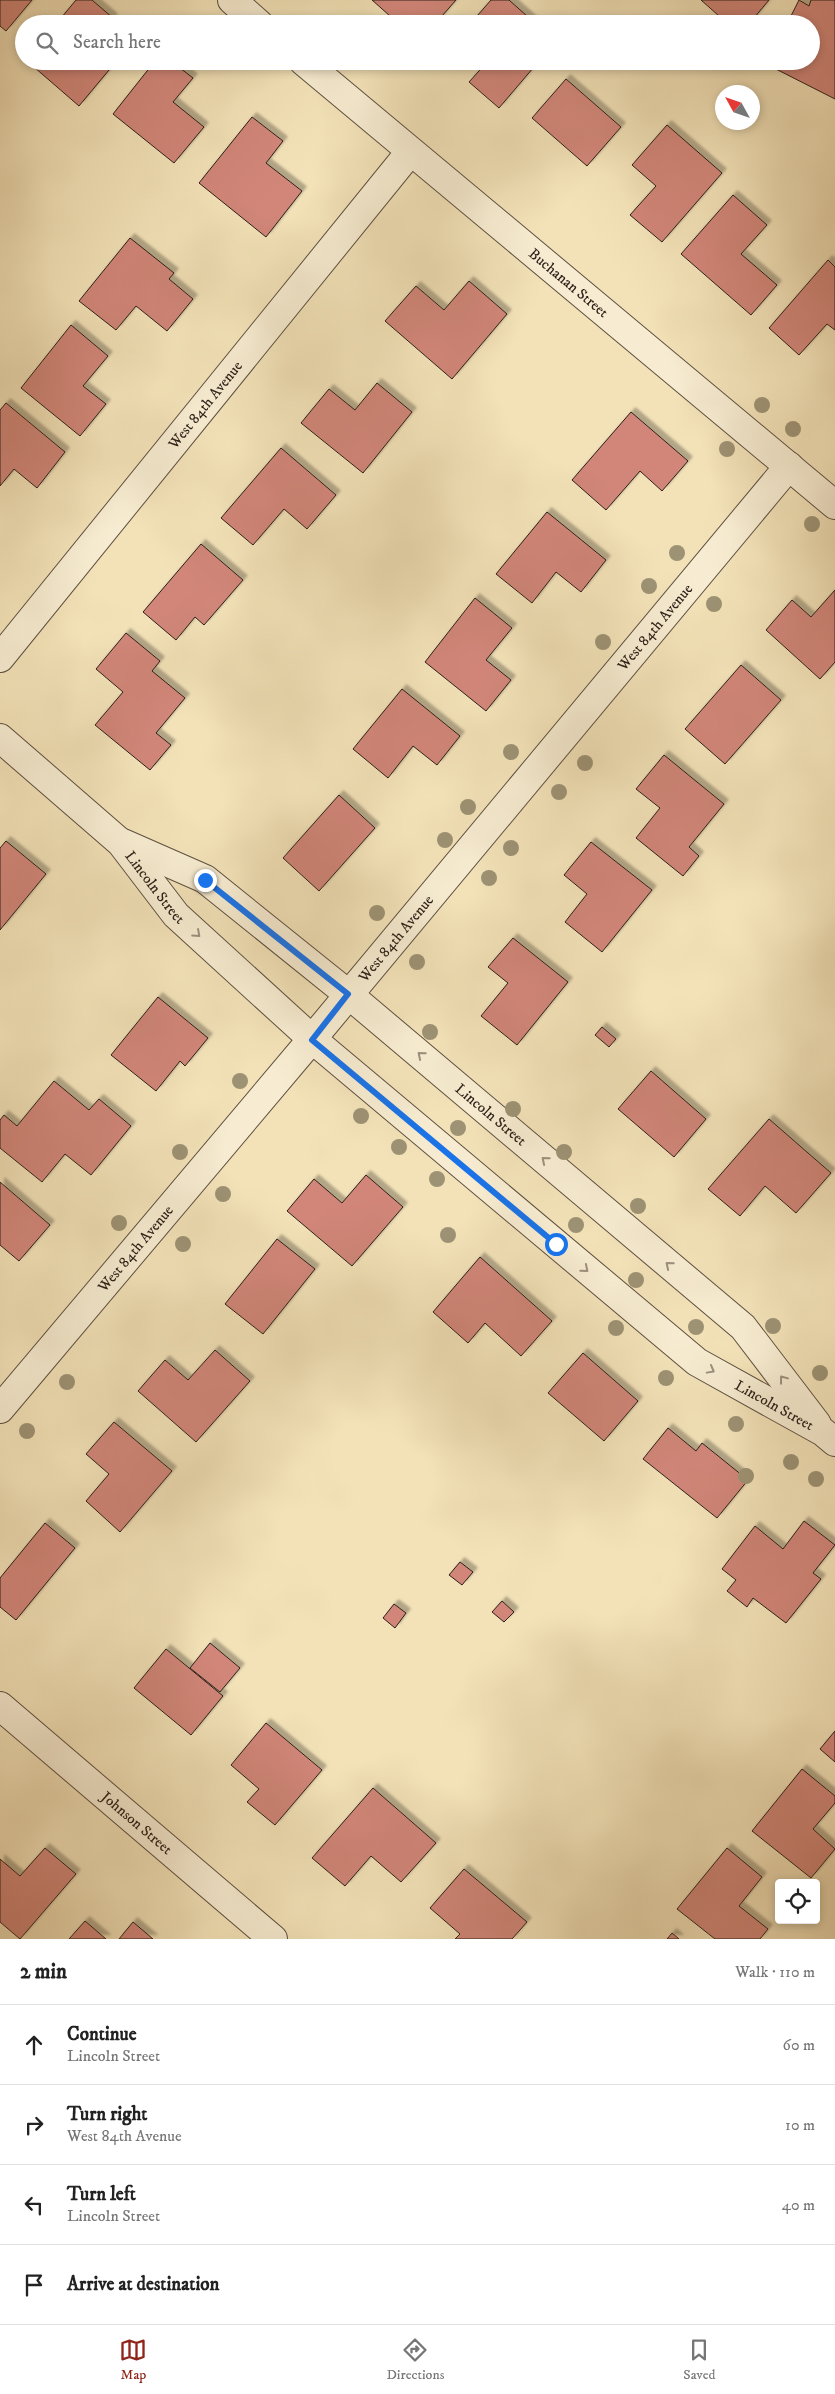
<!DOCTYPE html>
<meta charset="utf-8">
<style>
body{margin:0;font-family:"IM FELL DW Pica",serif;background:#f2f2f2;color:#222}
.controls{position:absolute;right:15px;bottom:15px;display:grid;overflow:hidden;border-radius:5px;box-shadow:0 2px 8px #0003}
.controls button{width:45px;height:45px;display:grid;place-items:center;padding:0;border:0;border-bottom:1px solid #e0e0e0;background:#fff;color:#222;font:25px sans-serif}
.compass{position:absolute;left:715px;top:85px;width:45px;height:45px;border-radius:50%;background:#fff;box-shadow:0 2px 8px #0003;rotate:310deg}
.stop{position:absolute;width:15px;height:15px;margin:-11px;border:4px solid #1a73e8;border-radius:50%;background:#fff}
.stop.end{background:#1a73e8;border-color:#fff;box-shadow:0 1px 5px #0008}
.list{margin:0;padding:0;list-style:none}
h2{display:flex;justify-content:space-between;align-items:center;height:65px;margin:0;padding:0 20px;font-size:21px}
h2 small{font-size:16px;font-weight:400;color:#767676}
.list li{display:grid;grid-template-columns:32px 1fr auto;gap:15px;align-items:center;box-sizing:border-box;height:80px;padding:0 20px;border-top:1px solid #e0e0e0}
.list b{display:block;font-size:19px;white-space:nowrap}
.list p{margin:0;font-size:16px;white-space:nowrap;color:#767676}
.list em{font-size:16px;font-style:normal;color:#767676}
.icon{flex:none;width:28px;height:28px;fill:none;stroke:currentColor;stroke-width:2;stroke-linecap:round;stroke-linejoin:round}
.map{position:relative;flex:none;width:835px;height:1939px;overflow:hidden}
.search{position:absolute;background:#fff;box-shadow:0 2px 8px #0003;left:15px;right:15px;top:15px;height:55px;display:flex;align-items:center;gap:12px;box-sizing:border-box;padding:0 18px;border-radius:28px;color:#767676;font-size:19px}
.sheet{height:385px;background:#fff}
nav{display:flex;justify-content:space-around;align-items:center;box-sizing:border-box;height:70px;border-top:1px solid #e0e0e0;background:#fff;font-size:14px;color:#767676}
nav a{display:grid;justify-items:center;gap:2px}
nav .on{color:#8f2418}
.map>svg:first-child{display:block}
</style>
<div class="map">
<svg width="835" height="1939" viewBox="0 0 835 1939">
<defs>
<filter id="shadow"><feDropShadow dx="4.5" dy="-4.5" stdDeviation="1" flood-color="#0004"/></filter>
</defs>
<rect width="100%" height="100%" fill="#f3e2b8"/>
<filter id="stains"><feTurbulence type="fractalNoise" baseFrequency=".004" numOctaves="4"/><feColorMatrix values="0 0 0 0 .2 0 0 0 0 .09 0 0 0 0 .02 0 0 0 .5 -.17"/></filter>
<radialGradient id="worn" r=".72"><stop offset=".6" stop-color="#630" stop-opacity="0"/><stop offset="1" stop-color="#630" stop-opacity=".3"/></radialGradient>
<!-- building -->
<g fill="#d18679" stroke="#2c2019" filter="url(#shadow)">
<path d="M0,0H32L6,31L0,26Z"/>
<path d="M76,0H92L113,18L108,24H56Z"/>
<path d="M372,0H456L435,24H399Z"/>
<path d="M491,0H509L536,24H470Z"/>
<path d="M701,0H769L749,24H728Z"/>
<path d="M799,0L809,6L811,0H835V99L766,64L767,61H811V24H787Z"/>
<path d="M27,61H110L114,64L79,106Z"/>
<path d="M155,61H171L193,78L173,102L204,127L174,163L113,114Z"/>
<path d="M488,61H539L499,108L469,82Z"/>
<path d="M566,79L621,127L587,166L532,118Z"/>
<path d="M252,117L283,141L266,163L302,191L266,237L199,183Z"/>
<path d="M667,125L722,173L662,242L630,215L656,186L632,165Z"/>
<path d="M733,195L767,225L741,254L777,285L751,315L681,254Z"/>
<path d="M130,238L174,273L169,279L193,299L167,331L136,306L116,330L79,301Z"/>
<path d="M828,260L835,267V330L827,324L799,355L769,328Z"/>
<path d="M469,281L507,314L452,379L385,321L416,286L444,310Z"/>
<path d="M71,325L108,356L83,386L106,404L80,436L21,388Z"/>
<path d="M377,383L412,412L363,473L301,423L329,389L355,410Z"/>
<path d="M6,403L65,452L37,488L14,469L0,486V410Z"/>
<path d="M631,412L688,461L662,491L640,471L606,510L572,480Z"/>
<path d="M281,448L336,495L307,529L284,509L253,545L221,518Z"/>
<path d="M547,512L606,560L581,592L556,572L532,603L496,574Z"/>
<path d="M201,544L243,580L204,625L195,617L176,640L143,612Z"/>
<path d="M835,590V662L820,679L766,630L792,600L811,617Z"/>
<path d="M475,598L512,628L486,660L511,680L486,711L425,662Z"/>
<path d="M126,633L160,661L152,671L185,698L156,733L171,745L150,770L95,725L123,692L96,669Z"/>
<path d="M741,665L781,700L725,764L685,729Z"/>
<path d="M402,689L460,736L437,765L413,746L388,778L353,749Z"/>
<path d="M664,755L724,804L689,847L699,856L683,876L636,838L660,808L636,789Z"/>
<path d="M339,795L375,828L319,891L283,858Z"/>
<path d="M6,841L46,874L0,930V848Z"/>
<path d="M591,842L652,890L602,952L565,922L587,894L564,875Z"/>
<path d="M513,938L568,982L517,1045L481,1016L508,983L488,967Z"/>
<path d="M158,997L208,1038L185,1066L180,1061L156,1091L111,1055Z"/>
<path d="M602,1027L616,1039L609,1047L595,1035Z"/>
<path d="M651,1071L706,1119L674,1157L618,1109Z"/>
<path d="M54,1081L89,1110L99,1099L131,1126L91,1175L65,1154L42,1182L0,1148V1120L4,1115L17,1126Z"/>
<path d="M769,1119L831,1173L796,1213L765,1186L740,1216L708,1189Z"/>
<path d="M366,1175L403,1207L352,1266L287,1211L314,1179L342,1203Z"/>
<path d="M0,1182L50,1225L19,1261L0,1245Z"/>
<path d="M277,1239L315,1269L263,1334L225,1304Z"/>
<path d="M480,1257L552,1321L521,1356L485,1323L468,1343L433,1312Z"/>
<path d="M215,1350L250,1381L196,1442L138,1391L165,1360L188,1380Z"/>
<path d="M583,1353L638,1401L604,1441L548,1393Z"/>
<path d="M114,1422L172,1471L120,1532L86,1501L109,1474L86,1454Z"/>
<path d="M668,1428L696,1451L702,1443L748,1480L717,1518L643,1459Z"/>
<path d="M804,1521L835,1545L813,1573L821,1579L786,1623L753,1598L747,1607L727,1591L736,1580L722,1569L755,1526L783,1549Z"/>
<path d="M45,1523L75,1548L16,1620L0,1607V1578Z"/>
<path d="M460,1562L473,1572L462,1585L449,1575Z"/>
<path d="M502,1601L514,1612L504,1622L492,1612Z"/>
<path d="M394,1604L406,1613L395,1628L383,1618Z"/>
<path d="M210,1643L240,1668L220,1692L190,1668Z"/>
<path d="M166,1649L223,1696L191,1735L134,1688Z"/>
<path d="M266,1723L322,1770L275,1825L247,1802L259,1789L231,1765Z"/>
<path d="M835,1731V1762L820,1749Z"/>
<path d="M802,1769L835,1796V1803L813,1829L835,1849L811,1878L752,1831Z"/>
<path d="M373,1788L436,1843L401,1882L371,1856L345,1886L312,1858Z"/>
<path d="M45,1848L76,1874L20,1939L0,1922V1859L20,1876Z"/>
<path d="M727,1848L762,1877L739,1906L768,1929L760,1939H715L677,1909Z"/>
<path d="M464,1869L527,1922L512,1939H455L460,1934L430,1908Z"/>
<path d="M85,1921L106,1939H69Z"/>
<path d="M133,1922L153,1939H119Z"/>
<path d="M672,1933L679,1939H667Z"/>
</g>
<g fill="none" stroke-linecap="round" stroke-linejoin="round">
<defs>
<g id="minor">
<path d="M232,0L259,24"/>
<path id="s1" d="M303,61L835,505"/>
<path id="s2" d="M0,658L410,152"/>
<path id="s3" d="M0,738L121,843L176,915L312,1039L697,1362L823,1432L835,1442"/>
<path id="s4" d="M123,843L205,879L348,994L743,1327L817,1424"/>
<path id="s5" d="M0,1409L312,1039L789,466"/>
<path id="s6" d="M0,1706L273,1939"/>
</g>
</defs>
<!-- minor casing -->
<use href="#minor" stroke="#5e5041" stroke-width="30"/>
<!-- minor -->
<use href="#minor" stroke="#f7ecd1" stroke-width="28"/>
</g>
<!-- trees -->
<g fill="#9d9274">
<circle cx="762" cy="405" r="8"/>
<circle cx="793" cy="429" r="8"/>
<circle cx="727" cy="449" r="8"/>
<circle cx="812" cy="524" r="8"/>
<circle cx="677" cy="553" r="8"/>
<circle cx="649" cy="586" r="8"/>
<circle cx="714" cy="604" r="8"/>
<circle cx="603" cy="642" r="8"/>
<circle cx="511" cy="752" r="8"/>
<circle cx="585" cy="763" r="8"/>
<circle cx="559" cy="792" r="8"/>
<circle cx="468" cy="807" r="8"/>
<circle cx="445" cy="840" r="8"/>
<circle cx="511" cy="848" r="8"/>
<circle cx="489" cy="878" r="8"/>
<circle cx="377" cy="913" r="8"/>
<circle cx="417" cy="962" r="8"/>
<circle cx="430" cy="1032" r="8"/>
<circle cx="240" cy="1081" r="8"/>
<circle cx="513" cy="1109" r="8"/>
<circle cx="361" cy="1116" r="8"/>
<circle cx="458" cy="1128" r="8"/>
<circle cx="399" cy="1147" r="8"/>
<circle cx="180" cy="1152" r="8"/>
<circle cx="564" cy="1152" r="8"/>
<circle cx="437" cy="1179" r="8"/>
<circle cx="223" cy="1194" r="8"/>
<circle cx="638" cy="1206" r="8"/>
<circle cx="119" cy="1223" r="8"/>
<circle cx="576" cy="1225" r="8"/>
<circle cx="448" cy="1235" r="8"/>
<circle cx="183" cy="1244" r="8"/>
<circle cx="636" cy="1280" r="8"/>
<circle cx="773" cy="1326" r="8"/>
<circle cx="696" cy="1327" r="8"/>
<circle cx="616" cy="1328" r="8"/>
<circle cx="820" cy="1373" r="8"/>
<circle cx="666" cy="1378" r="8"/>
<circle cx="67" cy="1382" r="8"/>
<circle cx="736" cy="1424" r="8"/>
<circle cx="27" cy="1431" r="8"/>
<circle cx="791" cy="1462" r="8"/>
<circle cx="746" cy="1476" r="8"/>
<circle cx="816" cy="1479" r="8"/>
</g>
<!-- one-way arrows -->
<defs><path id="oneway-chevron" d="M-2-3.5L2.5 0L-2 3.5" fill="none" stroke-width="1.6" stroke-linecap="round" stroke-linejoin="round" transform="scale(1.25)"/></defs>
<g stroke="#9c907e">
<use href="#oneway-chevron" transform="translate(197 934) rotate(42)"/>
<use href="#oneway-chevron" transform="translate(421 1055) rotate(-140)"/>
<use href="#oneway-chevron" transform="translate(545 1160) rotate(-140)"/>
<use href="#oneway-chevron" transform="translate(669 1265) rotate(-140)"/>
<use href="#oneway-chevron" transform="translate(585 1269) rotate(40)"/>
<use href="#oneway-chevron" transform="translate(711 1370) rotate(29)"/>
<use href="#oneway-chevron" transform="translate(783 1379) rotate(-127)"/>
</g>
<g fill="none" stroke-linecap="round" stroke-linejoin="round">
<!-- route -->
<path stroke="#1a73e8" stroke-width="6" d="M205,880L348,994L312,1040L556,1244"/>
</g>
<g text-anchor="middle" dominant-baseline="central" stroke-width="4.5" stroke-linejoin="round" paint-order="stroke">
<!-- street labels -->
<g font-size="15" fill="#2c2019" stroke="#f7ecd1">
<text stroke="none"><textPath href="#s1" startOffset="346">Buchanan Street</textPath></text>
<text stroke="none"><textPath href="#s2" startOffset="326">West 84th Avenue</textPath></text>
<text stroke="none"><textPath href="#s5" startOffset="1020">West 84th Avenue</textPath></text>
<text stroke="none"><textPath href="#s3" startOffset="216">Lincoln Street</textPath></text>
<text stroke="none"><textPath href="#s5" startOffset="615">West 84th Avenue</textPath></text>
<text stroke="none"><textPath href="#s4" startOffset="460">Lincoln Street</textPath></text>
<text stroke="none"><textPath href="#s5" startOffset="210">West 84th Avenue</textPath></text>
<text stroke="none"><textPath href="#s3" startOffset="1026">Lincoln Street</textPath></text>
<text stroke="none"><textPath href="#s6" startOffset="180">Johnson Street</textPath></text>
</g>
</g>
<rect width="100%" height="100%" filter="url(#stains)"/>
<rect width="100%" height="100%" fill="url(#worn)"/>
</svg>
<div class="controls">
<button><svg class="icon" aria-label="locate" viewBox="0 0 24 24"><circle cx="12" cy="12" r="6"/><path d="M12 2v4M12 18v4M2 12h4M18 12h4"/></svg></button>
</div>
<svg class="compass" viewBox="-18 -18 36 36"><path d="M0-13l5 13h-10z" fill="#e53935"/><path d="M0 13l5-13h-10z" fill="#767676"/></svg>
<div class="stop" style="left:556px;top:1244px"></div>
<div class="stop end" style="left:205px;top:880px"></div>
<div class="search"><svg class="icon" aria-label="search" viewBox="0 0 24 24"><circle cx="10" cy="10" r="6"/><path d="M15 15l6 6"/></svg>Search here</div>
</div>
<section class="sheet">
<h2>2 min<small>Walk · 110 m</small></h2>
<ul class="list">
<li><svg class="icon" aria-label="ahead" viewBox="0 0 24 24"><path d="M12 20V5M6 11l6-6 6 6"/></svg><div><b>Continue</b><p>Lincoln Street</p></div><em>60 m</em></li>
<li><svg class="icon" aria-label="right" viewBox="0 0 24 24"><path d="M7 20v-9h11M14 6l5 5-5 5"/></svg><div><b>Turn right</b><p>West 84th Avenue</p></div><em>10 m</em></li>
<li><svg class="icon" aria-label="left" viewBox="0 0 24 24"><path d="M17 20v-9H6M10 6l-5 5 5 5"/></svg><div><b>Turn left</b><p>Lincoln Street</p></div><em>40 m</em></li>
<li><svg class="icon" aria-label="arrive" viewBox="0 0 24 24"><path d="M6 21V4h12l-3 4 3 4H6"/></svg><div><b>Arrive at destination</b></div></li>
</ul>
</section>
<nav>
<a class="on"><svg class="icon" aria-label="map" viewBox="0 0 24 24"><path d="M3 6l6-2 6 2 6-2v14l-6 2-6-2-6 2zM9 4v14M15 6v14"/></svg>Map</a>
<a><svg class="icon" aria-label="directions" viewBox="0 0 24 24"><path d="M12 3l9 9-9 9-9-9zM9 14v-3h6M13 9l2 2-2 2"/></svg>Directions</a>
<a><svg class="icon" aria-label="saved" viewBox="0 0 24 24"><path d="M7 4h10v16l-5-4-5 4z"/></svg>Saved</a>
</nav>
